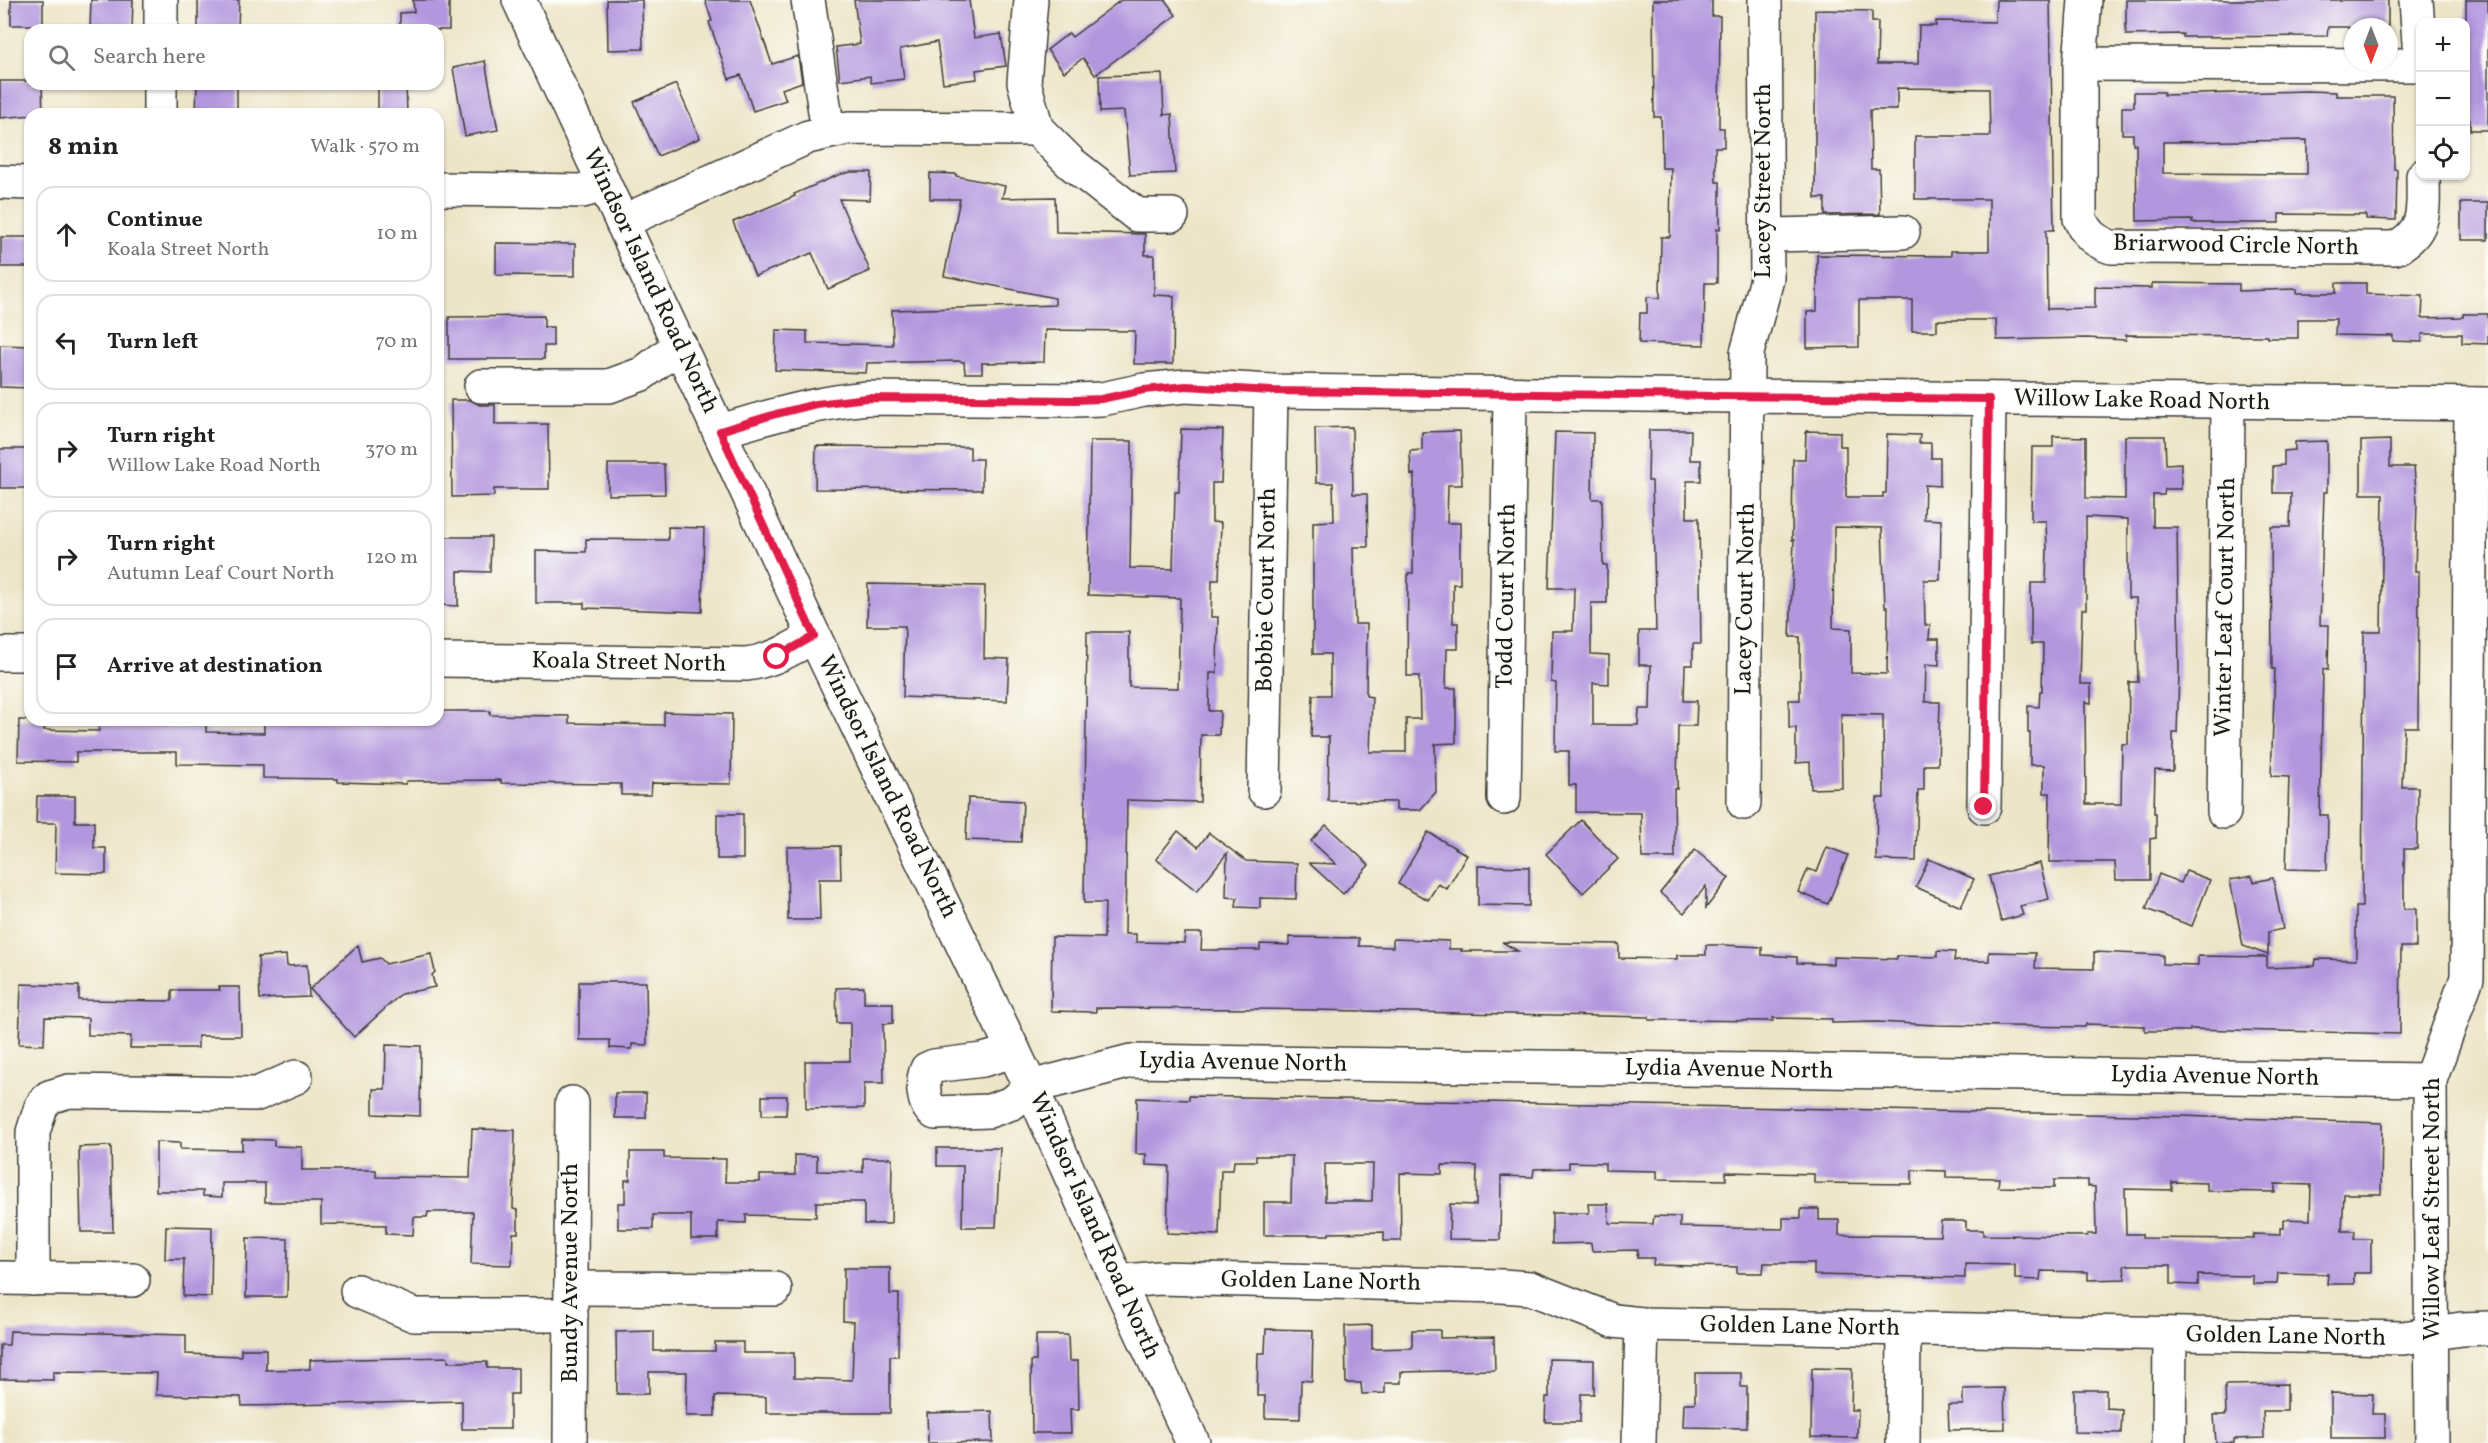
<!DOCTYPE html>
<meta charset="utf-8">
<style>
body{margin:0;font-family:Vollkorn,serif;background:#f2f2f2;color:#222}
.controls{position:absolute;right:18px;top:18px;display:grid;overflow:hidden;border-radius:12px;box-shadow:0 2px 4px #0004}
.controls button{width:54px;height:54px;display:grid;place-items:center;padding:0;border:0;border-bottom:2px solid #e0e0e0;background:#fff;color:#222;font:30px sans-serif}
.compass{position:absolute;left:2344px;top:18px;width:54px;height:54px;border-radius:50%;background:#fff;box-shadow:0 2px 4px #0004;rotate:180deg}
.stop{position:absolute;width:18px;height:18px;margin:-14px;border:4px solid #e11d48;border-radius:50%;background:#fff}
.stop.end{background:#e11d48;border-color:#fff;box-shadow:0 2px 6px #0008}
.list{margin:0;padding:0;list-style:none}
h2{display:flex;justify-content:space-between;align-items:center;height:78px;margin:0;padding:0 24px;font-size:26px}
h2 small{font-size:20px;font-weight:400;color:#767676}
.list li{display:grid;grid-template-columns:39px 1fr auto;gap:18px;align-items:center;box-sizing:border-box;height:96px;margin:0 12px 12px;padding:0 12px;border:2px solid #e0e0e0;border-radius:18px}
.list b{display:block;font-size:22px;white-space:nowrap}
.list p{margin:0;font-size:20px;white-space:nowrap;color:#767676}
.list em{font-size:20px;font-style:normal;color:#767676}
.icon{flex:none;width:33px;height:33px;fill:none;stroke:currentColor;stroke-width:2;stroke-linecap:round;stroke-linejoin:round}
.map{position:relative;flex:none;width:2488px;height:1443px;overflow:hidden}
.search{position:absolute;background:#fff;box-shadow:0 2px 4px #0004;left:24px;top:24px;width:420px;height:66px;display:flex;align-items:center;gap:15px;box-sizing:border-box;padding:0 21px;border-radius:18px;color:#767676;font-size:22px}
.panel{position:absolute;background:#fff;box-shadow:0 2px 4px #0004;left:24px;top:108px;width:420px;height:618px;border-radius:18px}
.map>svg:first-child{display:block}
</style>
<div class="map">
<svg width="2488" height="1443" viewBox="0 0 2488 1443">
<rect width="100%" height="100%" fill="#fdfcf7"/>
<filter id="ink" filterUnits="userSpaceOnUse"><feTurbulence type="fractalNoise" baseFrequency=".0167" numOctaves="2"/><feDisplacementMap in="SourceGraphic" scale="12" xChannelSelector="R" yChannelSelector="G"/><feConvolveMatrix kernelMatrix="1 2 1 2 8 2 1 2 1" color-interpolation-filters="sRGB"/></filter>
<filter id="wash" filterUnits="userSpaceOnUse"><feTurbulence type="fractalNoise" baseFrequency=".008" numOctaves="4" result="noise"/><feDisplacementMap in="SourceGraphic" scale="24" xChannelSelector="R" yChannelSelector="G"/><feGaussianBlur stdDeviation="1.35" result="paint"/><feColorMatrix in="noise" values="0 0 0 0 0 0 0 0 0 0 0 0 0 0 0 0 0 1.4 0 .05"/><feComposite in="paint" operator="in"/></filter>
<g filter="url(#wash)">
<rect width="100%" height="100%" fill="#ede5c8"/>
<g id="blocks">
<!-- building -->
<g fill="#b296de" fill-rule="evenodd">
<rect x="11" y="0" width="32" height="25"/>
<path d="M91,0H133L132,30H90Z"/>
<path d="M198,0H239L238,30H198Z"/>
<path d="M413,0H449V30H400V13L414,12Z"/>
<path d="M607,0H642L643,49L608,50Z"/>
<path d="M705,0H750L772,64L798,56L802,82L782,89L786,100L753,111L741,75L729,79L709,22L712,21Z"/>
<path d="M854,0H969L974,38L1001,34L1006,66L976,70L977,79L943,83L937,42L900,49L904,79L871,83L870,76L840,80L836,47L860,44Z"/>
<path d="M1121,0H1165L1176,15L1095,75L1083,58L1064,72L1047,50L1069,33L1072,37Z"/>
<path d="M1653,0H1712V16H1720L1719,128H1724V147H1715L1716,182H1720V229H1717V283H1705L1704,345L1639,343L1640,313H1647V297L1660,298L1661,237H1670L1671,168H1662L1661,117H1654Z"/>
<path d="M1996,0H2050L2054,230H2046L2047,309L2095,308V287L2152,288V283L2239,284V291L2297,289V293H2336V283H2366V294L2423,296L2422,318L2463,317V314H2488V344L2462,343V334H2422V342L2393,341V336L2335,335L2336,319H2298V338H2267V336L2126,335V340L2086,338L1997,340L1996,320H1937V331H1912V300H1859V347L1807,348V312L1817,311V255L1951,256V251H1989V199H1915V136H1990L1989,89L1897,88V110H1870L1871,169H1879L1880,214L1825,215V198H1815V10L1872,11V22H1878L1877,64H1918L1919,26H1936V21L1995,22Z"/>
<path d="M2126,0H2388V27H2328L2327,36L2183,37V34L2126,35Z"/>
<path d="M2466,0H2488V130H2470V119H2466Z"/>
<path d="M485,61L498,130L465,136L453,68Z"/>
<path d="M1162,74L1164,115L1172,114L1175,173L1130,175L1124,111L1100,112L1099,76Z"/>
<path d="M0,81H30V84H42L43,114L0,118Z"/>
<path d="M197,84H237V114H196Z"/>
<path d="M378,84H406L407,114H378Z"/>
<path d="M676,84L700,138L658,156L634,102Z"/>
<path d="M2306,91L2336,92V96H2393L2394,169H2397L2396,220L2366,219V215L2279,214V223H2192V220L2137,221L2136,144H2133V134H2122V107H2134V92H2164V95ZM2307,140V174L2163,173V142Z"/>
<path d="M851,172H871L870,200L839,199L870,271L828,289L812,253L755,276L733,222L795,196L794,194L838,175Z"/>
<path d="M930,173L956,174V176L1005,186L1002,198L1055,197L1056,232L1145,234V255H1154V295L1174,296L1173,364H1134L1135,331L1045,330L1044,362L982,363V373H965L964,362L958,361L867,363L866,373L775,370L776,330L807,331V343L893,345L892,310L1055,305V298L944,276L960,199H930Z"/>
<rect x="2461" y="203" width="27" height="37"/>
<rect x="1" y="237" width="29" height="30"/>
<path d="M496,243L575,244V276L496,275Z"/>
<path d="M544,316V327H553V346H544V359H449V317Z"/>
<path d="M0,345L30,346V388L0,387Z"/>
<path d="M451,400H470L480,405H495V424H548L549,489H494V496L452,497Z"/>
<path d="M1352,427L1353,494H1367L1368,547H1353L1355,624H1367L1366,696L1372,697L1370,752H1406V719H1420L1419,676H1407L1408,573H1413L1414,474L1411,475L1410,451L1422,450V432L1460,431L1462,485H1448L1447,523H1460V584H1453V623H1458V649H1447L1446,688H1456V743L1435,744L1436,792L1420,810H1396V802L1328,801L1329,737H1311L1313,695H1330V654H1313V522L1334,521L1333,483H1316L1315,428Z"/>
<path d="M1181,429L1223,430L1221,483H1212V522L1221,523L1219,580H1212L1211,617H1218L1217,673H1210L1209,711H1220L1219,735H1201L1200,802L1127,800L1125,934H1136V942L1184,943L1185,933H1202L1201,950H1260V944L1289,945V937L1359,938V946L1393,947V939L1449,941V949H1462L1461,951H1518L1502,942L1619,944V958L1677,959V955H1706V945H1723L1762,947V955L1797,957V963L1833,964V957L1897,959V956L1937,957V951L1955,952L1954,961H1989V952L2036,953L2035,968L2094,969V952L2163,955V964L2198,965V956L2267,957V968L2315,966L2316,959L2356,960V907H2362L2364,632H2381L2383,494H2361V441L2390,440V467H2414L2417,502L2415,571H2419L2418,727H2404L2402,787H2418L2417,849H2404V909H2416V947H2401L2400,1034L2190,1029V1031H2145V1026L2086,1024L2085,1027L1936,1025L1877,1022L1832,1023V1019L1773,1018V1021L1669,1020H1649V1017L1259,1009L1096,1008V1012L1051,1011L1052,937L1104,938L1105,903H1084L1087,632H1129V687L1178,688L1180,598L1088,595L1090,441H1132L1130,568L1173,569L1175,492H1179Z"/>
<path d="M1649,430H1691L1690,460H1701V481H1687V518H1699L1701,644H1693V665H1685L1684,701H1697L1696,726H1678L1677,789H1674L1675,858H1642L1641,813L1576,812V785H1569V751H1555L1556,683L1551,682L1552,631H1573L1574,588H1549L1555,432L1593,433L1592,499H1602L1603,565H1607V603H1591V654L1609,655V684L1593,683V725H1638L1639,709H1650L1651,665H1639V631H1656L1652,481H1648Z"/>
<path d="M1806,431L1840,432V446H1846V497H1883V493H1886L1887,434L1920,435L1919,443H1931V458H1940V486L1925,485L1924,519L1941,520L1940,580H1924L1925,625H1930L1929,639H1939V665L1926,664L1925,702H1940L1938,765H1924V790H1918L1916,861L1876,860L1877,798H1884L1883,715L1841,714L1842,788L1811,789L1810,762L1796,763V728H1789V700H1800V637H1790L1794,540H1792L1793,459H1805ZM1834,527L1882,528L1885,607H1888L1887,674L1851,673V629L1833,628Z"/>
<path d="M2053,436L2086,437V498L2125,499V436H2165L2166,464L2181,463V489H2165L2164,495H2153V527H2177L2179,674L2177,733H2173V771L2155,770L2154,813H2156V838L2150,839V880H2116L2115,862H2049L2050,793H2044V765H2030V733H2028V706L2039,707L2040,691H2042L2043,644H2031V583H2046L2047,549L2046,521H2031L2032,447H2053ZM2086,517L2128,519V598H2136L2138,682H2129L2128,744H2122L2121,804H2086L2085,702L2091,703V684H2080L2082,609H2086Z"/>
<path d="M2327,441V492H2324L2320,625H2329L2328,670L2323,669L2320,815H2328L2327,870L2286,869L2289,777L2271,776L2275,669H2272L2271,527H2290L2291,493H2273V466L2284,465V451L2295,450V442Z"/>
<path d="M816,446L970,447V459H982V490L815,489Z"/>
<path d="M0,449H28L30,488H0Z"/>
<path d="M608,464H664L665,494L608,495Z"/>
<path d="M668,527L704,528L702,612L584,608V603H536V551L586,552V539L668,540Z"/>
<path d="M438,537H491L490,572L458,571V606L438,605Z"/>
<path d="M868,584L985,586L984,658L1009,659L1007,701L903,697L905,626H867Z"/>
<path d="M438,711H490V715L569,716V723L664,725V712L732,714L731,784L652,783L651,795H621V784L501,783V780L406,781V784L338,782V779L263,778V765L177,764V752H76V762L18,761L19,720H45L44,730L99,731V720H206V732L264,733V720H438Z"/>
<path d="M37,796H75V822H94V848H106V874L55,873L56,823H36Z"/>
<path d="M968,798L1023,801L1021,842L966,840Z"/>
<rect x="717" y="814" width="26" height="45"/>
<path d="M1581,820L1618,859L1583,893L1546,854Z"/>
<path d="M1326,825L1369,865L1343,894L1309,863L1336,864L1311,841Z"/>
<path d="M1178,831L1198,847L1209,833L1246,861L1297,863L1296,899L1260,898V908L1236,907L1237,898L1226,897L1227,853L1197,891L1156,859Z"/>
<path d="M1428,832L1467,855L1447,889L1438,884L1428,900L1398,884Z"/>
<path d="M840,846L841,879H819L820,920H788L787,847Z"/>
<path d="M1827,847L1848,855L1828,904L1798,892L1808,869L1817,872Z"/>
<path d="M1695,850L1729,878L1706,908V886L1684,913L1660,893Z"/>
<path d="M1929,859L1974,879L1961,907L1916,887Z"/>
<path d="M2040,863L2049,899L2020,906L2023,915L2001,921L1989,876Z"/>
<path d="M1478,866L1529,867V906L1478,905Z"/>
<path d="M2186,871L2210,880L2192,926L2146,909L2159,874L2181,883Z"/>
<path d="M2252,876L2254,882L2273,878L2283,929L2268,932V955L2243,946L2230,880Z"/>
<path d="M358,945L362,962L380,958L386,964L431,954L435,972L432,975L435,987L401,994L354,1037L310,989Z"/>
<path d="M286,955L287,966L307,965L309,997L260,999L258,957Z"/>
<path d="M579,982H646L647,1045L632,1044V1049L610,1048V1040H579Z"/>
<path d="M21,984L79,986V1000L172,1001V990H220L219,987H240L241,1036H198V1048H130L131,1036L88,1035V1018L45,1017L44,1045L19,1044Z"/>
<path d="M864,987V1003H893V1023L883,1024L884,1083H864V1108L806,1109L805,1061H850V1023H837L836,988Z"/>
<path d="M386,1045L421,1046L420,1116L373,1114V1089H385Z"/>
<rect x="615" y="1093" width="31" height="25"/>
<path d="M762,1096H787L786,1115H762Z"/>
<path d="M1189,1096L2180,1116L2382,1123L2381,1194H2344L2342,1231H2355L2354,1239H2371V1273H2354V1284H2327L2328,1274L2278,1273L2277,1284H2253V1276L2198,1275V1285L2171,1284V1265H2124L2125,1279L2088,1280V1272L2041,1271L2040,1280L2015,1279V1265L1965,1264V1278L1814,1275V1263H1764L1763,1273H1737V1267L1653,1265L1654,1258H1637L1638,1250L1592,1251L1591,1243L1552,1244V1213H1589L1588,1204H1608L1609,1223L1653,1224L1654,1216L1680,1217V1227L1783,1229V1218H1801V1209H1819V1220H1839V1235L1940,1236L1941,1221H1966V1230H1983V1235L2087,1236V1234H2096L2095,1187L2088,1186V1180H2054V1188L1998,1187L1999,1178L1946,1177V1171L1912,1170V1184L1814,1183V1174L1768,1173L1726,1172V1180L1657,1179V1171L1605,1170V1163L1569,1162V1168L1534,1169L1533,1177L1501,1176L1500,1240L1449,1239L1450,1204L1476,1205L1477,1166L1442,1165V1174L1400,1173L1401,1241H1384V1232L1329,1233V1235H1264V1202H1291L1292,1156H1256V1161H1234L1233,1170H1221L1219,1235L1167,1233L1169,1166L1146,1165V1154H1136L1137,1098L1189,1100ZM1325,1164H1373L1372,1201H1325ZM2172,1182L2207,1183V1191L2275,1192V1184L2311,1185L2310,1220L2284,1219V1228H2280V1235L2253,1234V1239L2142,1238V1234H2126L2125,1189L2172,1190Z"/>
<path d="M472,1129L515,1130L513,1209L518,1210V1233H513L512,1265L471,1264L473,1212H428L427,1217H414L413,1235L386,1234V1225L321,1224V1202H265V1183H222V1197L203,1196V1191H156V1142L180,1143V1149L242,1150V1139L274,1140V1146L302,1147V1170H376V1177L470,1178Z"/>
<path d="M111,1146L113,1232H81L79,1147Z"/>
<path d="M937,1148H1000L996,1227H962L963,1166H937Z"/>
<path d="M630,1152H664V1158L726,1159L725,1182H760V1175H795V1155L817,1156V1171L863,1172V1158H892L891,1224H864V1202H816V1217L746,1215V1223L718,1222V1239H691V1215H653V1229H618V1203H625V1180H630Z"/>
<path d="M166,1226L212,1227L211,1297L183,1296L184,1259H165Z"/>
<path d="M247,1238L288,1239L287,1297H246Z"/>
<path d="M844,1268H890V1294H899L898,1356H890V1413H766V1397L715,1396V1416H686L687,1372H649V1394H617L616,1332L654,1331V1351H715V1342H743V1353H794V1378L852,1380L854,1322L843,1321Z"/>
<path d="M1372,1325V1349L1412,1348V1330H1440V1338L1494,1337L1495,1370L1401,1372V1383H1385V1393L1362,1394L1361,1383H1346L1345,1326Z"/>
<path d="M1266,1329L1313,1330L1312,1381L1301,1380L1300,1419L1265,1418V1396H1257L1258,1353H1265Z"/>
<path d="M10,1331L186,1335V1354L241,1356V1349H266V1370L310,1369V1360L448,1357V1362H487V1368H518V1394H510V1429H462V1401L242,1406L241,1397L156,1395L157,1373L53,1372V1380L0,1379V1345H9Z"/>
<path d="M1036,1335H1068L1069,1361H1078L1079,1409H1070L1071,1433H1032L1031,1361H1036Z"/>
<path d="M1549,1359L1594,1360V1394H1581L1580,1422H1545L1546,1397H1549Z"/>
<path d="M1812,1368L1852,1369L1851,1410H1858L1857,1438L1811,1437Z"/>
<path d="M1695,1373H1741V1387H1747V1428L1683,1427L1684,1403H1695Z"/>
<path d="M2287,1384V1411H2263L2264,1438L2234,1439V1443H2216L2214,1415H2226L2225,1385Z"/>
<path d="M2004,1388L2005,1429L1949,1430L1948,1405H1963V1389Z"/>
<path d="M2074,1390H2106V1408L2122,1409L2121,1433L2074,1432Z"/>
<path d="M2331,1393L2373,1394L2372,1414H2385V1438H2331Z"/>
<path d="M992,1411L993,1442L928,1443L927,1413Z"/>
</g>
</g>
</g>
<g filter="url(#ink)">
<use href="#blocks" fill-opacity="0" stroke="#3b3a36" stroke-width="1.5"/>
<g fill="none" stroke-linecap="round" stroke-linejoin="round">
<defs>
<g id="minor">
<path d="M519,0L814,636L1031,1087L1118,1282L1193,1443"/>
<path d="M808,0L828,131"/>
<path d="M1031,0L1024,82L1037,129L1071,163L1137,215H1172"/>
<path d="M2085,0L2080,64V219C2087,235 2095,241 2111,247L2395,248C2428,231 2423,208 2423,176"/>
<path d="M2416,0L2420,57"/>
<path d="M161,30V0"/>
<path d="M2080,64L2420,65"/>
<path d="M160,114V84"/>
<path d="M0,182L30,183"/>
<path d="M438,189L583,191L604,185"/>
<path d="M622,222L808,137L848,128L1037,129"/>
<path d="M1766,235L1903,232"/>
<path d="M481,386H609L642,374L680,345"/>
<path d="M721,431C769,416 816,403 867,398L1075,400L1102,399L1144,390L1186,386L1271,391L2488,404"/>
<path d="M0,654H30"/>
<path d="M438,660L746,664C772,661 792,649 814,636"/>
<path d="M1264,790L1271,391"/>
<path d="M1504,798L1510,394"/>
<path d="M1744,803L1747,353L1767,279L1765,0"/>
<path d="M1984,807L1989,399"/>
<path d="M2224,812L2228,402"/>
<path d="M1014,1051L983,1060L934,1066L927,1069C921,1082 923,1106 935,1113L989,1111L1012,1103L1031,1087L1131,1061L2430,1080"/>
<path d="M0,1278L133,1280"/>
<path d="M33,1279V1132L41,1107L49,1097L69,1091L257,1094L296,1077"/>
<path d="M1118,1282L1158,1278L1502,1286L1530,1288L1614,1321L1642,1324L2403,1338L2461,1329L2488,1328"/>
<path d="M571,1288L775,1289"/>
<path d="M357,1291L414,1315H571"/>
<path d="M570,1443L572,1103"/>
<path d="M1639,1443L1642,1324"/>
<path d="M1903,1443L1904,1329"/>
<path d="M2169,1443L2170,1335"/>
<path d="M2432,1443L2430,1080L2467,978L2471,404"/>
</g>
</defs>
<!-- minor casing -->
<use href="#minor" stroke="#3b3a36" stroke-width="36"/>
<!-- minor -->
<use href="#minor" stroke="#fff" stroke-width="33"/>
</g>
</g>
<g fill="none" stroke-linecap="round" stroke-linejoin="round" filter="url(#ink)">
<!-- route -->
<path stroke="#e11d48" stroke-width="8" d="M777,657L814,636L720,431L776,414L816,404L867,398L1075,400L1101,399L1144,390L1186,386L1271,391L1989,399L1984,807"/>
</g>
<g text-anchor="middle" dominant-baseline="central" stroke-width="4.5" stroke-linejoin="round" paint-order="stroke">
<!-- street labels -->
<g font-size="24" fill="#1c1c1c" stroke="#fdfcf7">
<text transform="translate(1764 181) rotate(-90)">Lacey Street North</text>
<text transform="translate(2236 246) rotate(1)">Briarwood Circle North</text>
<text transform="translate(650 281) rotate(65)">Windsor Island Road North</text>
<text transform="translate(2142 401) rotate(1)">Willow Lake Road North</text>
<text transform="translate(1267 590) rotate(-89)">Bobbie Court North</text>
<text transform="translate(1507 596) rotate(-89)">Todd Court North</text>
<text transform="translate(1746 599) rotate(-89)">Lacey Court North</text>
<text transform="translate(2226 607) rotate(-89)">Winter Leaf Court North</text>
<text transform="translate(629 663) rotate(1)">Koala Street North</text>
<text transform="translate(887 787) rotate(64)">Windsor Island Road North</text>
<text transform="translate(1243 1063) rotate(1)">Lydia Avenue North</text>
<text transform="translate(1729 1070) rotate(1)">Lydia Avenue North</text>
<text transform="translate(2215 1077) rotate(1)">Lydia Avenue North</text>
<text transform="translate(2433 1209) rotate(-90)">Willow Leaf Street North</text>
<text transform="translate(1094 1226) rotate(66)">Windsor Island Road North</text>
<text transform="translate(571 1273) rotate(-90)">Bundy Avenue North</text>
<text transform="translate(1321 1282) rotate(1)">Golden Lane North</text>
<text transform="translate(1800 1327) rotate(1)">Golden Lane North</text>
<text transform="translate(2286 1337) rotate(1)">Golden Lane North</text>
</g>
</g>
</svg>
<div class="controls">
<button>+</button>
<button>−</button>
<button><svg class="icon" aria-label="locate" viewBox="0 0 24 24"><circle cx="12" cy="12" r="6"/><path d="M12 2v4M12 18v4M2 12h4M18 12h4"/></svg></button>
</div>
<svg class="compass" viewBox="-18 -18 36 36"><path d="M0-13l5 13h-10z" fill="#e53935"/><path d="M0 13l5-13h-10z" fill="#767676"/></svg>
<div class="stop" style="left:777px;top:657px"></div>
<div class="stop end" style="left:1984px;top:807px"></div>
<div class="search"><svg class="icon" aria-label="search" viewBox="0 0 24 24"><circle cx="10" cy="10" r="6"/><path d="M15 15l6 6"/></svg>Search here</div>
<section class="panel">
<h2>8 min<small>Walk · 570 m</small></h2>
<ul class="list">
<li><svg class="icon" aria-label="ahead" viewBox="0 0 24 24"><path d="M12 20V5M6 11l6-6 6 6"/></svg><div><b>Continue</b><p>Koala Street North</p></div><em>10 m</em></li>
<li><svg class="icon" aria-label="left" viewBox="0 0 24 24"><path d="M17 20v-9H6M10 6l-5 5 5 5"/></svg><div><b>Turn left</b></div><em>70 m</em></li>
<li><svg class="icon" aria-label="right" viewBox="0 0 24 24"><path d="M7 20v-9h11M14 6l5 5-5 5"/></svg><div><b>Turn right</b><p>Willow Lake Road North</p></div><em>370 m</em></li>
<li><svg class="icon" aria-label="right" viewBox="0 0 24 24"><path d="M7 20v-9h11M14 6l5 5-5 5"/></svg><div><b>Turn right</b><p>Autumn Leaf Court North</p></div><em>120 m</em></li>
<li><svg class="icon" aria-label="arrive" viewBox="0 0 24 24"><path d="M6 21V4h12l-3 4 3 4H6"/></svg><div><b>Arrive at destination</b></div></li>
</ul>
</section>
</div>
